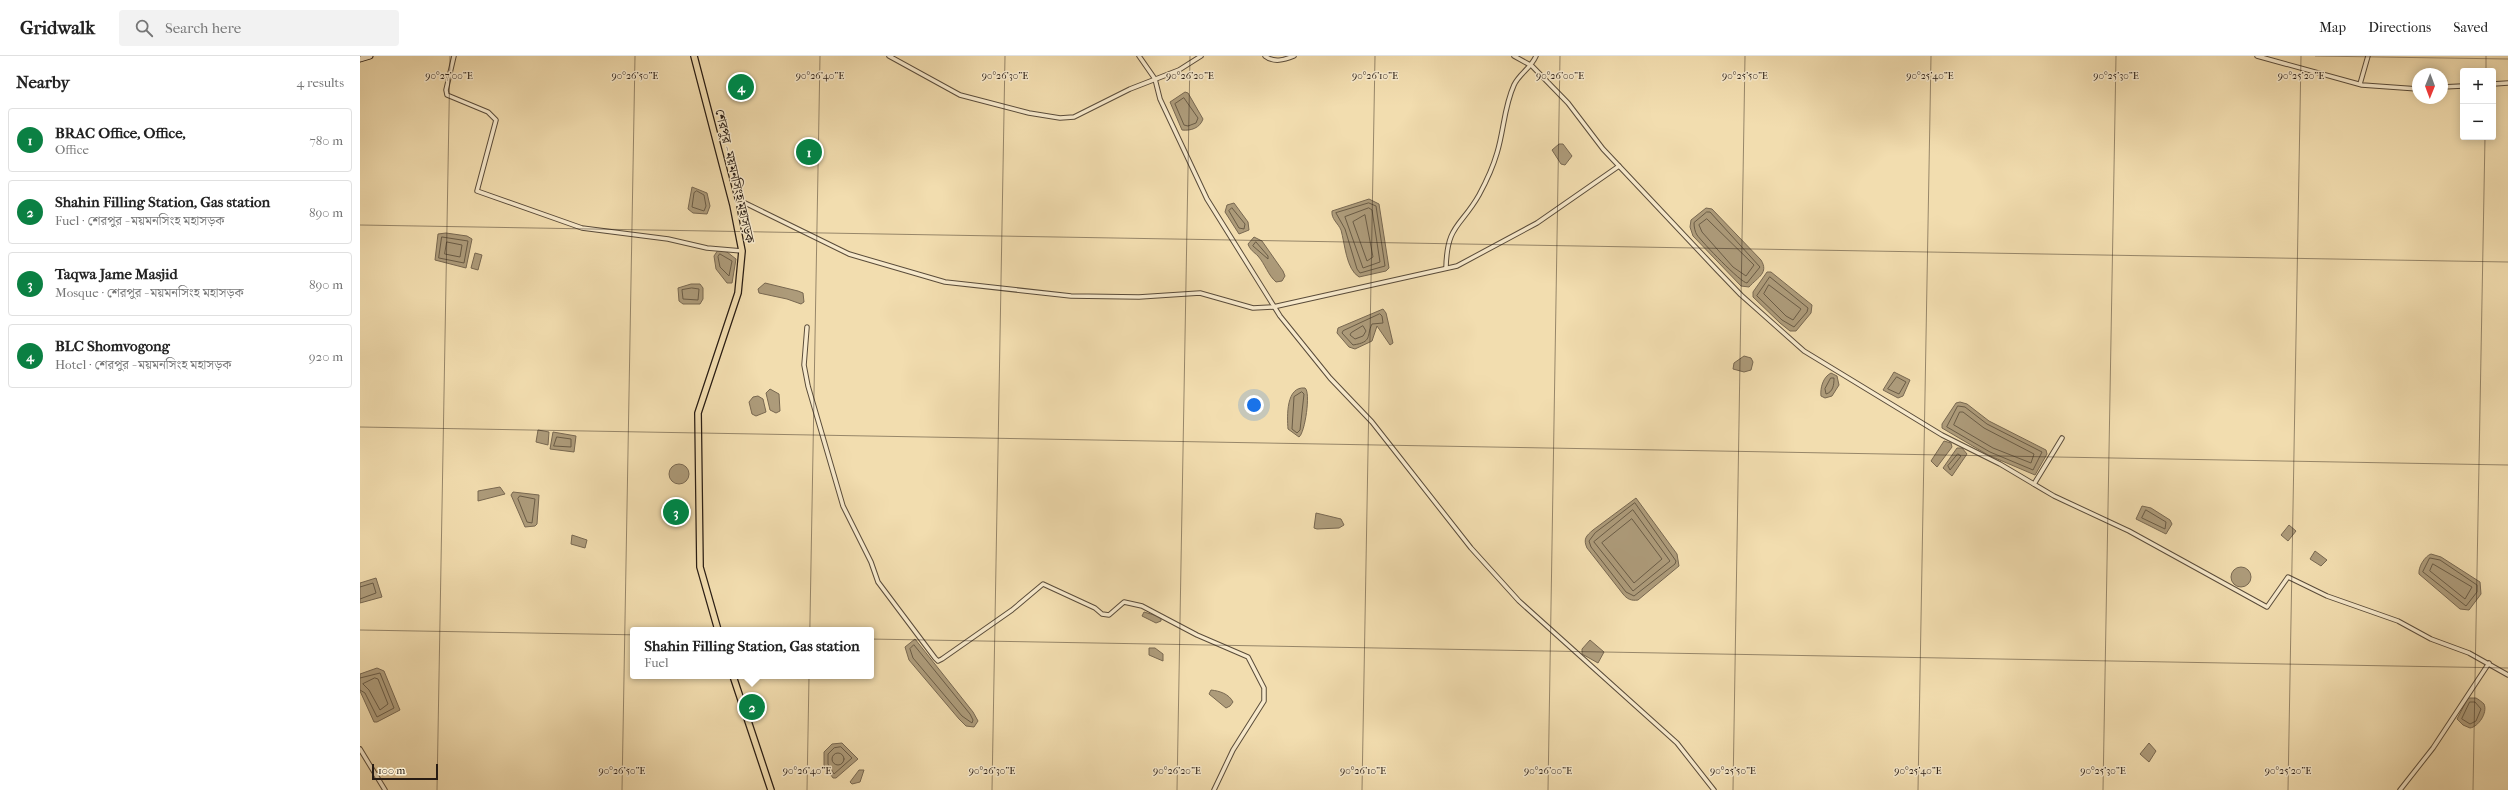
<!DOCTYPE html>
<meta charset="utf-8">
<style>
body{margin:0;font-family:"IM FELL French Canon","Noto Serif Bengali",serif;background:#f2f2f2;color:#222}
.controls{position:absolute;right:12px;top:12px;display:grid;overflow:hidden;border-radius:4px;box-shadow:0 2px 10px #0003}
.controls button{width:36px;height:36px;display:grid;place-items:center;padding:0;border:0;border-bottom:1px solid #e0e0e0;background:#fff;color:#222;font:20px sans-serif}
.compass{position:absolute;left:2052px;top:12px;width:36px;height:36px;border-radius:50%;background:#fff;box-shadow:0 2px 10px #0003;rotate:181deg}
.scale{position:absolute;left:12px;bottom:10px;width:66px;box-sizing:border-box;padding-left:4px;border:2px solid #281c13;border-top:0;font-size:11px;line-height:14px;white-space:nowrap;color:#281c13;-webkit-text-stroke:3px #f7e9cb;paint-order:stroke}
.you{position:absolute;left:894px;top:349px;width:14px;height:14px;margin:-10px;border:3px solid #fff;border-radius:50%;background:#1a73e8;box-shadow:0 0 0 6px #1a73e833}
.badge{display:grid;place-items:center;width:26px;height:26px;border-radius:50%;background:#0b8043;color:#fff;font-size:13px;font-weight:700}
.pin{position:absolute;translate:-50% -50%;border:2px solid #fff;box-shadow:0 1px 4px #0006}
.popup{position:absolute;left:270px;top:571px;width:244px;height:52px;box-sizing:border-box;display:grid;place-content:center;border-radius:4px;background:#fff;filter:drop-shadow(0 1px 3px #0005);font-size:13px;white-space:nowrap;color:#767676}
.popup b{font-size:15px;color:#222}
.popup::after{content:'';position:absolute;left:50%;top:100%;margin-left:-8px;border:8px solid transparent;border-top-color:#fff}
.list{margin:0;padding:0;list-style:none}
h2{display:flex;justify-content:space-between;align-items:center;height:52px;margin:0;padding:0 16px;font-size:17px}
h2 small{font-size:13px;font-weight:400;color:#767676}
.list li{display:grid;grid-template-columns:26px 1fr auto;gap:12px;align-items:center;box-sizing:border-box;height:64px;margin:0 8px 8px;padding:0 8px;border:1px solid #e0e0e0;border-radius:4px}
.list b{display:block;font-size:15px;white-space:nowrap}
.list p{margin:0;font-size:13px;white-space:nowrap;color:#767676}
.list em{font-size:13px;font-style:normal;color:#767676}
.icon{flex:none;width:22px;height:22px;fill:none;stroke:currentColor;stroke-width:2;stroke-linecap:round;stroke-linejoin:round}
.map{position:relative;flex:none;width:2148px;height:734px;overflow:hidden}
header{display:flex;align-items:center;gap:24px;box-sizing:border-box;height:56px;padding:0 20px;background:#fff;border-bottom:1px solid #e0e0e0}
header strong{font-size:19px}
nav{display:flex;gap:22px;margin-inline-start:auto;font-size:14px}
.search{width:280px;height:36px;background:#f2f2f2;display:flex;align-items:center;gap:10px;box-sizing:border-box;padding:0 14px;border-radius:4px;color:#767676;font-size:15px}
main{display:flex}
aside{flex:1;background:#fff}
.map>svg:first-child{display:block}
</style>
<header>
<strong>Gridwalk</strong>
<div class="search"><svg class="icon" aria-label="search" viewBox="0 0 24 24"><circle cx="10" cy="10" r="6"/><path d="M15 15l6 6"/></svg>Search here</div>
<nav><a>Map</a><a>Directions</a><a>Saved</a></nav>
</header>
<main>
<aside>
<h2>Nearby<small>4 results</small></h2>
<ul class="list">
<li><span class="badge">1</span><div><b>BRAC Office, Office,</b><p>Office</p></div><em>780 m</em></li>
<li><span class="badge">2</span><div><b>Shahin Filling Station, Gas station</b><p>Fuel · শেরপুর - ময়মনসিংহ মহাসড়ক</p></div><em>890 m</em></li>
<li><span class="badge">3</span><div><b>Taqwa Jame Masjid</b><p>Mosque · শেরপুর - ময়মনসিংহ মহাসড়ক</p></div><em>890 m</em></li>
<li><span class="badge">4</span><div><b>BLC Shomvogong</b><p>Hotel · শেরপুর - ময়মনসিংহ মহাসড়ক</p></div><em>920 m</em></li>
</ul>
</aside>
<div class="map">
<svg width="2148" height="734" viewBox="0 0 2148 734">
<rect width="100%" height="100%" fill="#f2ddaf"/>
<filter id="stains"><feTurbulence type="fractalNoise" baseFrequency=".005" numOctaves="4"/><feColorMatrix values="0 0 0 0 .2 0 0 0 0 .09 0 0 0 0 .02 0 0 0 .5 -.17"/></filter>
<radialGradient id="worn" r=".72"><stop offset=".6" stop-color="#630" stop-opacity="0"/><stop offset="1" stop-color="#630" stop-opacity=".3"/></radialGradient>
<!-- water -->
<g fill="#ad9b7a" stroke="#786851">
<path d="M825,36L828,37L843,63C840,72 831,75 822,74L810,46Z"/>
<path d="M1199,88H1203L1212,100L1205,109L1201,108L1192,94Z"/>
<path d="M332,131L347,137L350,150L347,158L333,157L328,153Z"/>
<path d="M1009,143L1019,148L1029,212L1026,215L999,221C986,213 985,188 981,174C978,167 971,163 972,155Z"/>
<path d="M874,147L888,166L889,174L879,178L865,156L867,149Z"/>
<path d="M1346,152L1352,153L1401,204C1409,217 1398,221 1389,231L1381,230L1333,180L1330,171L1331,164Z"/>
<path d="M86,177L107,180L112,183L106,212L75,204L78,178Z"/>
<path d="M894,181L902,185L923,215L925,220L922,225L916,226C908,219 905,208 898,200C894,196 890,194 888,188Z"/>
<path d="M358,194L367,196L376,203L372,227H367L356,213L354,200Z"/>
<path d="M115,197L122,199L118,214L111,212Z"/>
<path d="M1407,216H1411L1452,249L1451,257L1436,275H1430L1420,267L1393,241V236Z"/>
<path d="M405,227L438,235L443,237L444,246L441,248L427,243L399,237L398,233Z"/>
<path d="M331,228H340L343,232V243L340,248H323L319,245L318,232Z"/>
<path d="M1023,253L1026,257L1033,287L1030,289L1017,270L1012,285L995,293L989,291L977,277L978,272Z"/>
<path d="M1384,300L1391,302L1393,306L1391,314L1384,316L1373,313L1374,307Z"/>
<path d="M1534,316L1550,324L1543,340L1538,342L1523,334Z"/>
<path d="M1471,317L1477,320L1479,329L1472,340L1465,342L1461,340C1460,332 1463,321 1471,317Z"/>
<path d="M945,332C951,336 945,377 939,381L928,373C927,360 926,330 945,332Z"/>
<path d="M410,333L419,338L420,355L416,357L410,354L406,337Z"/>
<path d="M393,341L398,340L403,343L406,356L396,360L392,358L389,346Z"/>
<path d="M1600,346L1607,348L1629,365L1686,394L1687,398L1675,419L1628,399L1582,372V368L1596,347Z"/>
<path d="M178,374L189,376L188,389L176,386Z"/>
<path d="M193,376L216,380L214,396L190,393Z"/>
<path d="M1584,385L1591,387L1592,391L1577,411L1571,405Z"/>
<path d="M1597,392H1602L1607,398L1592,420L1583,412Z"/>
<circle cx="319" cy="418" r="10"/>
<path d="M140,431L145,438L118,445V435Z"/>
<path d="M153,436L179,439L177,468L175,470L165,471L151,439Z"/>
<path d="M1276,442L1317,498L1319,510L1278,544C1271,545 1267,543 1263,538L1227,492C1223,483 1226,480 1233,474Z"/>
<path d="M1782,450L1791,452L1810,464L1812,468L1806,478L1776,463Z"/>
<path d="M956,457L981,463L984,469L979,472L957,473L954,472Z"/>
<path d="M1929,469L1936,475L1928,485L1921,479Z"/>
<path d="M212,479L227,484L225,492L211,488Z"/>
<path d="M1955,495L1967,504L1961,510L1950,503Z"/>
<path d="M2071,498L2081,501L2120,526L2121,538L2109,554L2100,553L2059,518C2058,511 2065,500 2071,498Z"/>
<circle cx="1881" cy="521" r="10"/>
<path d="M16,522L22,541L0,547V527Z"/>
<path d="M784,556L801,561V565L796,567L782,560Z"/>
<path d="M555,583L613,656L618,665L614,671L606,670L599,663L549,604L545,591Z"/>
<path d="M1230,584L1244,596L1238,607L1222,598V593Z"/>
<path d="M789,592H795L803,598V605L789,599Z"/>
<path d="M17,612L24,615L40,654L17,666H14L0,635V618Z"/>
<path d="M851,634C860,635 869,638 873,646L870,650L866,652L849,638Z"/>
<path d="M2108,642H2116C2118,643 2122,646 2124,648C2128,657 2118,671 2110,672L2103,669L2097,663Z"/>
<path d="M482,687L498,703L476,722H473L464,709V696L472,688Z"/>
<path d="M1789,687L1796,695L1789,706L1780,698Z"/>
<path d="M499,714H504L500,726L492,728L490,726Z"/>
</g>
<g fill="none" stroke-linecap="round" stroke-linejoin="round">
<!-- shore -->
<g stroke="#6a5c46" stroke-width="1">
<path d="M824,42L838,62L836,67L828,70L824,69L815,48Z"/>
<path d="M337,135L344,139L346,150L344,155L332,151L334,137Z"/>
<path d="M1009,147L1016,150L1025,210L1000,217L997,213L985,173L976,157Z"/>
<path d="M872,152L885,168L884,173L879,172L869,155Z"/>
<path d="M1009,152L1012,154L1020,206L1003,212L985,161Z"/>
<path d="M1347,156H1350L1400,211L1387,227C1381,227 1342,186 1337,179C1335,176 1334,171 1334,167Z"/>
<path d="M1005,159L1013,201L1007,205L993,166Z"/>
<path d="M1347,163L1394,209L1386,220L1373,211L1342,176L1339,169Z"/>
<path d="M82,181L108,185L104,207L79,202Z"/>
<path d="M87,186L102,189L100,201L85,198Z"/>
<path d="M896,186L908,200V203L893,190Z"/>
<path d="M360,198L372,205L369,220L360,211L358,201Z"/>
<path d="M1410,221L1448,252L1447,256L1434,271L1422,264L1397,240Z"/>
<path d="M1409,229L1441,253L1433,264L1426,260L1404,238Z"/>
<path d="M332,232L339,233L338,244L323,243L322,234Z"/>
<path d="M1020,258L1022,260L1023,267L1012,268C1006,280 1013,286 993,289L982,277L983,275Z"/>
<path d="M1003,270L1006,275L1003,280L995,283L990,279L991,277Z"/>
<path d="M1537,321L1546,326L1539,338L1528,333Z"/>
<path d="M1471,322H1474C1474,329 1473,336 1466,338L1465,333Z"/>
<path d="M942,336L944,338L940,374L937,377L932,373L934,341Z"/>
<path d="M1598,350L1605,351L1627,368L1682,396L1673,414L1630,396L1587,371Z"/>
<path d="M1600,356H1603L1624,372L1674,398L1671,407L1633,392L1594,369Z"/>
<path d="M197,381L211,383V391L194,390Z"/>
<path d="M1598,398L1601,400L1590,414L1588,410Z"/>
<path d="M160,440L175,443L172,467L167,466L158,443Z"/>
<path d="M1275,447L1316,505L1315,508L1274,540L1266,536L1231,491L1229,485L1235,477Z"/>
<path d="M1273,454L1310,505L1273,535L1234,486Z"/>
<path d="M1786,454L1806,466L1805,473L1782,462Z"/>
<path d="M1272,463L1302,503L1274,527L1242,487Z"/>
<path d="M2070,502L2080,504L2117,529V536L2106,550L2063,516Z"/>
<path d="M2073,508L2112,531L2105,543L2070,515Z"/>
<path d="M0,531L13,527L16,537L0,543"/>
<path d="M554,589L610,658L613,664L612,667L602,660L553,602L550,593Z"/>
<path d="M0,622L20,617L34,652L17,661L5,637L0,634"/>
<path d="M15,622L18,623L28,648L20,654L9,634L3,628Z"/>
<path d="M2110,646H2115L2121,653L2116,665L2110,668L2102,663Z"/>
<path d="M481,691L492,702L474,718L468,708V698L474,692Z"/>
<circle cx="478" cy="703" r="6"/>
</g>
<defs>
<g id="street">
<path d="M94,0L86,34L87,39L128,56L136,64L117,135L222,172L308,183L347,192L382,195"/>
<path d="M529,0L600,39L669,57L700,62L714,61L770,33L819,14L841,0"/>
<path d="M779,0L795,23L800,43L847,143L920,260L970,322L1012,366L1111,492L1159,545L1317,687L1354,734"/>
<path d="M905,0C914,7 924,4 934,0"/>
<path d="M1154,0L1172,10L1208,47L1243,93L1357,214L1381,239L1444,295L1582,379L1640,408L1694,440L1769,475L1907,551L1928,521L1967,540L2038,565L2071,583L2109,597L2148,619"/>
<path d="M1897,0L2002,29L2058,33"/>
<path d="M2000,28L2008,0"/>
<path d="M2133,28L2148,27"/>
<path d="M2082,31L2103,30"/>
<path d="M373,149L385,147L489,198L585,226L711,240L779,241L840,237L893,252L913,251L1097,210L1177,167L1259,110"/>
<path d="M1086,212C1087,168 1101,171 1119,139C1126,126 1133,111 1137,97C1144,74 1144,51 1154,29C1159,18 1171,12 1176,0"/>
<path d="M447,271L444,309L448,330L483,450L511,506L518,526L575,602L578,605L582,603L652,554L683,528L735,552L742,558L749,559L764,546L782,550L837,579L888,601L904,632V645L873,694L854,734"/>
<path d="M1674,428L1702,382"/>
<path d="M0,693L25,734"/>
<path d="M2040,734L2073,692L2129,607"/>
</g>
<path id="secondary" d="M0,3L10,0"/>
<g id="primary">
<path d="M334,0L373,149L382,195L378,237L338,357L340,511L358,574"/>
<path d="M373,620L411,734"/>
</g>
</defs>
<!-- street casing -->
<use href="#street" stroke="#5a4c3a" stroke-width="5.5"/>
<!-- secondary casing -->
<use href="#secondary" stroke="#281c13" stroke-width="7"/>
<!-- primary casing -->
<use href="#primary" stroke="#281c13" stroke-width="8"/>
<!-- street -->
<use href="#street" stroke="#f7e9cb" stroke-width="3.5"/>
<!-- secondary -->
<use href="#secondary" stroke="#f7e9cb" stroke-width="5"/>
<!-- primary -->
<use href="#primary" stroke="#f2ddaf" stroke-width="5.5"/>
</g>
<!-- ticks -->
<path fill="none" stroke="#281c13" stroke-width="1" stroke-opacity="0.45" d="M1955,0L2148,3M2126,15V0M0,169L2148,206M0,371L2148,409M0,574L2148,612M77,734L90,0M262,734L275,0M447,734L460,0M632,734L645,0M817,734L830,0M1002,734L1015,0M1188,734L1200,0M1373,734L1385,0M1558,734L1571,0M1743,734L1756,0M1928,734L1941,0M2113,734L2125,81"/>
<g text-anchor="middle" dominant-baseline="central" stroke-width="3" stroke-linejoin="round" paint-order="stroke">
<!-- street labels -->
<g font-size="13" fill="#281c13" stroke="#f7e9cb">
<text transform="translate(375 120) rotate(77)">শেরপুর - ময়মনসিংহ মহাসড়ক</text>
</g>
</g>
<g font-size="10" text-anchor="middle" fill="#281c13" stroke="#f7e9cb" stroke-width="3" stroke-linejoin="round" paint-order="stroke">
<text x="89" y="23">90°27'00"E</text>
<text x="275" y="23">90°26'50"E</text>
<text x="460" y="23">90°26'40"E</text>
<text x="645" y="23">90°26'30"E</text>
<text x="830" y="23">90°26'20"E</text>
<text x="1015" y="23">90°26'10"E</text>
<text x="1200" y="23">90°26'00"E</text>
<text x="1385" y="23">90°25'50"E</text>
<text x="1570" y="23">90°25'40"E</text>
<text x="1756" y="23">90°25'30"E</text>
<text x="1941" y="23">90°25'20"E</text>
<text x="262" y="718">90°26'50"E</text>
<text x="447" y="718">90°26'40"E</text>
<text x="632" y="718">90°26'30"E</text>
<text x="817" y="718">90°26'20"E</text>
<text x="1003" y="718">90°26'10"E</text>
<text x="1188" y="718">90°26'00"E</text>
<text x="1373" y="718">90°25'50"E</text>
<text x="1558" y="718">90°25'40"E</text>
<text x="1743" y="718">90°25'30"E</text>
<text x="1928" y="718">90°25'20"E</text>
</g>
<rect width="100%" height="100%" filter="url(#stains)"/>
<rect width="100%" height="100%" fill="url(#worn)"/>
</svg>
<div class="controls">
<button>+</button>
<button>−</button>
</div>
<svg class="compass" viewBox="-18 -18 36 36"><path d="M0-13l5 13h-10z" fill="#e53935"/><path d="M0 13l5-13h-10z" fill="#767676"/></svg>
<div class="scale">100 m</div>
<div class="you"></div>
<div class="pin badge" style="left:449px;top:96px">1</div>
<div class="pin badge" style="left:392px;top:651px">2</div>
<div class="popup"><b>Shahin Filling Station, Gas station</b>Fuel</div>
<div class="pin badge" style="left:316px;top:456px">3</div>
<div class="pin badge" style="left:381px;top:31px">4</div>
</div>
</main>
